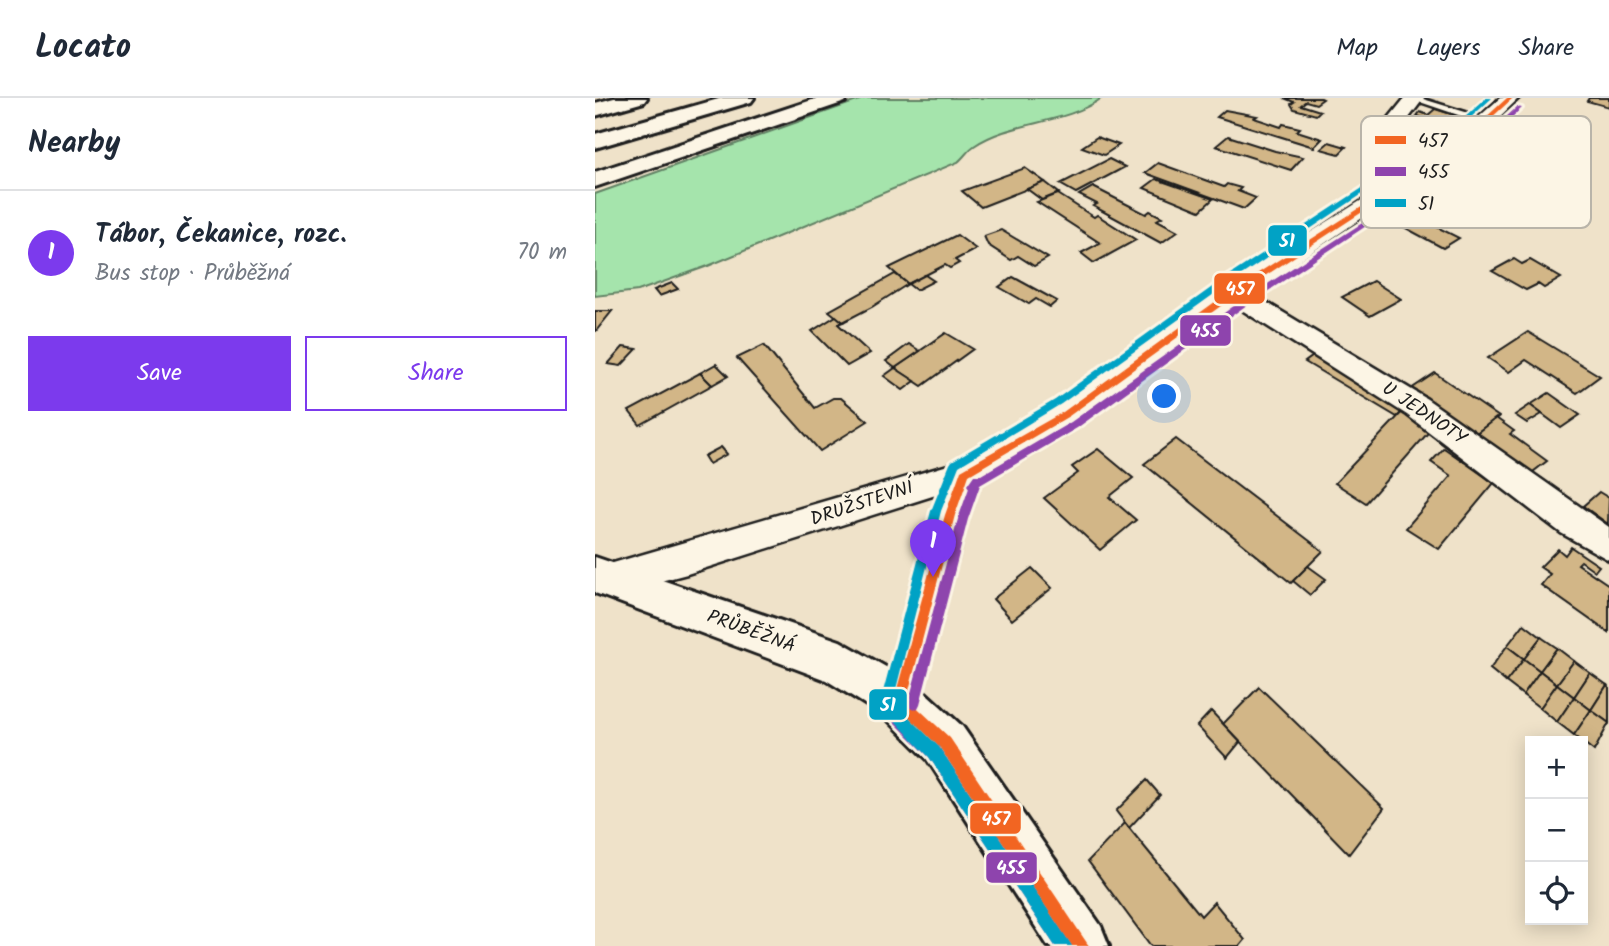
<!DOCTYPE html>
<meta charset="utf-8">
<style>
body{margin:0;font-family:Kalam,sans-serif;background:#f6f6f7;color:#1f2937}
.controls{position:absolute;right:21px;bottom:21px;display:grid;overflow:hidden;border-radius:0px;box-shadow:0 4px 18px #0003}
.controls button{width:63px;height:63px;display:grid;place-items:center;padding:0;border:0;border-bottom:2px solid #e0e1e3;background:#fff;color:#1f2937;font:35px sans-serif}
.you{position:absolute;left:570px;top:299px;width:24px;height:24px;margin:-18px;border:5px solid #fff;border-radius:50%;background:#1a73e8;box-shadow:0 0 0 10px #1a73e833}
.badge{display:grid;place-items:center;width:46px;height:46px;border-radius:50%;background:#7c3aed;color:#fff;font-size:23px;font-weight:700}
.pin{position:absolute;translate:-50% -58px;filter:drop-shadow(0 2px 4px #0008)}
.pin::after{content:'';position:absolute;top:37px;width:24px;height:21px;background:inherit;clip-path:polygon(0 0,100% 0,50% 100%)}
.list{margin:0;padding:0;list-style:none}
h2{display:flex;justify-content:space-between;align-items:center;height:91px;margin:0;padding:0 28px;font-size:30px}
h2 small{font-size:23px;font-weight:400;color:#747a83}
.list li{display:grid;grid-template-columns:46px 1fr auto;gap:21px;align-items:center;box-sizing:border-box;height:126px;padding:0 28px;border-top:2px solid #e0e1e3}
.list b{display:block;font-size:26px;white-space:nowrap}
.list p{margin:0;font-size:23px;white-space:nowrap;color:#747a83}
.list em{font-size:23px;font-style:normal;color:#747a83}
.actions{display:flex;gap:14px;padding:21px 28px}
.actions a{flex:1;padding:16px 0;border:2px solid #7c3aed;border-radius:0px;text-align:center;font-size:24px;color:#7c3aed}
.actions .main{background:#7c3aed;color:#fff}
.icon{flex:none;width:38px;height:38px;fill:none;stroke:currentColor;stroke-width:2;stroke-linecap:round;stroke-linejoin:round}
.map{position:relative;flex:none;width:1014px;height:848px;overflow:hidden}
header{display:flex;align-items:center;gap:42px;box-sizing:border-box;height:98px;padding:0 35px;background:#fff;border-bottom:2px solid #e0e1e3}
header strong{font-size:33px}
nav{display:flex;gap:38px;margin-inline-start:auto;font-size:24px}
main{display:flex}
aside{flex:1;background:#fff}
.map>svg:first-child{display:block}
</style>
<header>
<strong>Locato</strong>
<nav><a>Map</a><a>Layers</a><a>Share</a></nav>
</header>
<main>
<aside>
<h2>Nearby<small></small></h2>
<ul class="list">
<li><span class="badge">1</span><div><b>Tábor, Čekanice, rozc.</b><p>Bus stop · Průběžná</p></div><em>70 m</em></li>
</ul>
<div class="actions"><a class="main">Save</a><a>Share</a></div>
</aside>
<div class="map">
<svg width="1014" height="848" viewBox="0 0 1014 848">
<rect width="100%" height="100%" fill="#efe2c9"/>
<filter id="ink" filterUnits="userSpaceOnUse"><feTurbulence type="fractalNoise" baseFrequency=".0143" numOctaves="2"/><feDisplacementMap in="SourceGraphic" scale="14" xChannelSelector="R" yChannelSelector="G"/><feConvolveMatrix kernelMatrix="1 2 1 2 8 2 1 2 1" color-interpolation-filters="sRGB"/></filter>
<g filter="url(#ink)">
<!-- green -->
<path fill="#a5e4ac" stroke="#608064" stroke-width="2" d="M270,0H507C470,27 415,23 379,48C373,52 369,59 363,64L113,168L43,193L0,198V96Z"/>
<!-- building -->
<g fill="#d2b687" stroke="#1c1c1c" stroke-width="2">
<path d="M689,0H726L728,1L721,6L711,3L706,7L725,13L721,17L699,11L696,6L699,4Z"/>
<path d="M994,0H1014V9L992,3Z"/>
<path d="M840,11L866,19L850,35L823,26L830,20L822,18L825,14L833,17Z"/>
<path d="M630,12L662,18L659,20L686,29L688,26L705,30L702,33L727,41L719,49L622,19Z"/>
<path d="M633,38L680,53L708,59L696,72L621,48Z"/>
<path d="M502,39L524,47L509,57L487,49Z"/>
<path d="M734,44L751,49L744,56L726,51Z"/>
<path d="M514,61L530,69L481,95L465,86Z"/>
<path d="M563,65L629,89L632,86L646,90L643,93L661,100L649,111L550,75Z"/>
<path d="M430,70L450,84L386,109L367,93Z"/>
<path d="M561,81L618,101L605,113L549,90Z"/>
<path d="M450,84L464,95L447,102L432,91Z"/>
<path d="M498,89L551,116L555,113L567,119L562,122L583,133L566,145L498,108L502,106L484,97Z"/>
<path d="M463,96L499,119L502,117L541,142L499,165L486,155L505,145L442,104Z"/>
<path d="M820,118L864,140L848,150L805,127Z"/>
<path d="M406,132L453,160L439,168L423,158L416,162L393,147L389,138Z"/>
<path d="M362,137L381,151L360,162L364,165L355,170L350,167L313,186L294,170Z"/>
<path d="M919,161L927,166L935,162L966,180L949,190L943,186L931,192L897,173Z"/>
<path d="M300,176L313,186L277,209L248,224L234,213Z"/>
<path d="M330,177L339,183L321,192L313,186Z"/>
<path d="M418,179L462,203L455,209L441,201L434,206L404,189Z"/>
<path d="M778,183L806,201L775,218L747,199Z"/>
<path d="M77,185L83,191L64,198L59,192Z"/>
<path d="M0,213H17L1,233H0Z"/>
<path d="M241,218L248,224L243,226L275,255L252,268L217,233Z"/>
<path d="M933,234L1005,278L982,295L931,262L914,274L893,260Z"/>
<path d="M351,235L378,251L327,288L300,270Z"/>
<path d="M314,246L325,253L300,270L291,263Z"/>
<path d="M169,247L220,310L238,300H246L273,323L225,353L142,260Z"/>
<path d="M28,249L42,251L26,268L13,266Z"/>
<path d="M721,256L811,310L802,319L710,264Z"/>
<path d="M121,266L133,278L117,287L105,275Z"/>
<path d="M300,270L320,283L308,292L289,278Z"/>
<path d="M105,275L117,287L45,327L34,313Z"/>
<path d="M840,275L904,319L877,338L813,293Z"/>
<path d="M954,295L985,317L966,330L935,307Z"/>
<path d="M935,307L947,316L932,325L920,317Z"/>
<path d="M811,310L840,327L771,405L740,385Z"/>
<path d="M901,320L919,333L915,336L952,363L934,377L879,337Z"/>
<path d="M581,341L728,453L696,485L549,366Z"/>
<path d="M126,349L132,356L114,366L109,358Z"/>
<path d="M849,350L899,385L844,451L811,430L856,378L836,364Z"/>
<path d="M503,351L538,380L514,399L541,422L505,452L449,400L483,375L477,369Z"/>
<path d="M1004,394L1014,400L1013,426L988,408Z"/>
<path d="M976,449L1004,468L1000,473L986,463L983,466L1014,487V535L946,487L955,476L945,469L963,451L970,457Z"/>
<path d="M713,468L731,481L715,497L698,483Z"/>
<path d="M437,470L457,490L417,522L398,501Z"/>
<path d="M929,526L946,539L929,561L912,548Z"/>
<path d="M946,539L962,550L945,573L929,561Z"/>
<path d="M912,548L929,561L911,584L895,571Z"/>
<path d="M962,550L979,563L962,586L945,573Z"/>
<path d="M929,561L945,573L928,597L911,584Z"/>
<path d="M979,563L995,575L979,599L962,586Z"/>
<path d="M945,573L962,586L945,610L928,597Z"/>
<path d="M995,575L1012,587L996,612L979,599Z"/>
<path d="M962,586L979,599L962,624L945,610Z"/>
<path d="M1012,587L1014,589V625L996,612Z"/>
<path d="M664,589L789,710L754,756L628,626Z"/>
<path d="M979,599L996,612L979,637L962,624Z"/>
<path d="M996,612L1014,625L999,653L979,637Z"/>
<path d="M616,613L645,644L632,660L602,628Z"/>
<path d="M552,682L565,697L534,730L521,713Z"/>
<path d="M530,725L606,818L619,804L650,842L645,848H556L493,763Z"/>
</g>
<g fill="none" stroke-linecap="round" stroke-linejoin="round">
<defs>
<path id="service" d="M825,0L893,21L894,23L887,25L816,1Z"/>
<path id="minor" d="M810,0H829L798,41L799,59L814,72L860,40L905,0H924L874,48L656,195L832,301L1014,429V462L966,435L812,317L639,207L481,324L383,383L319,616L305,622L291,616L285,602L347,395L92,476L13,497L1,492V470L360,365L461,308L629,189L800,81L783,65L777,51L784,32Z"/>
<path id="secondary" d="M0,459L245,543L321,586L367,628L506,828L514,848H453L333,662L289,618L231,582L0,495Z"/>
<g id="primary">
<path d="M19,0H52L49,4L0,18V5Z"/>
<path d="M127,0H159L156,4L0,50V36Z"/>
<path d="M223,0H253L250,4L0,89V74Z"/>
</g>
</defs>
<!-- service casing -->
<use href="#service" stroke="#1c1c1c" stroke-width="5"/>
<!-- minor casing -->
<use href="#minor" stroke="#1c1c1c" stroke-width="5"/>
<!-- secondary casing -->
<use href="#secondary" stroke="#1c1c1c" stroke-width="6"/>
<!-- primary casing -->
<use href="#primary" stroke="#1c1c1c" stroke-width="6"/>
<!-- service -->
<use href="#service" fill="#fcf5e5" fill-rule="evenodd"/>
<!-- minor -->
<use href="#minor" fill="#fcf5e5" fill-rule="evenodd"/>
<!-- secondary -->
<use href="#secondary" fill="#fcf5e5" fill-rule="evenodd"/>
<!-- primary -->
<use href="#primary" fill="#fcf5e5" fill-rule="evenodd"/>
<defs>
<path id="bus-1" d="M912,0H918L869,45L816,82L641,197L474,318L374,377L360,417L312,600L355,640L494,848H477L345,650L301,606L299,602L350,417L365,375L366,372L468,314L635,193L812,80L865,43Z"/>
<g id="bus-2">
<path d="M922,9L927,10L878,55L824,93L649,209L482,330L385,387L373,421L325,606L323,610L319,612L315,610L313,606L363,421L374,390L372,387L379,377H386L476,324L643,205L820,91L874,53Z"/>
<path d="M295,606L299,608L344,649L477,848H460L334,659L291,616L289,612L291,608Z"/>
</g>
<path id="bus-3" d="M891,0H897L860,34L633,186L466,306L364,368L346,413L298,603L344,649L477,848H460L334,659L287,609L285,605L336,413L355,366L357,363L460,302L627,182L856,32Z"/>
</defs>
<!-- bus-1 casing -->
<use href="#bus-1" stroke="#fcf5e5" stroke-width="6"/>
<!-- bus-2 casing -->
<use href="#bus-2" stroke="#fcf5e5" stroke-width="6"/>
<!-- bus-3 casing -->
<use href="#bus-3" stroke="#fcf5e5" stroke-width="6"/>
<!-- bus-1 -->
<use href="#bus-1" fill="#f26522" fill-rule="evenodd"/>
<!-- bus-2 -->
<use href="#bus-2" fill="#8e44ad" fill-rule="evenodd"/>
<!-- bus-3 -->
<use href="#bus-3" fill="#01a2c5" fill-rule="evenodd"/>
</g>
</g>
<g text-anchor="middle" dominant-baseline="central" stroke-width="5" stroke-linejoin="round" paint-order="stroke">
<!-- street labels -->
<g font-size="19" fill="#1c1c1c" stroke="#fcf5e5">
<text transform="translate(829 316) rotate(34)">U JEDNOTY</text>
<text transform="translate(267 406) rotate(-18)">DRUŽSTEVNÍ</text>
<text transform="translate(156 534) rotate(20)">PRŮBĚŽNÁ</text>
</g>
</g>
<!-- legend -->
<rect x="766" y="18" width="230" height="112" rx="10" fill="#fcf5e5" stroke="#b9b4a9" stroke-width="2"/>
<rect x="780" y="38" width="31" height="8" fill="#f26522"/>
<rect x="780" y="69" width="31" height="9" fill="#8e44ad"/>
<rect x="780" y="101" width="31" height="8" fill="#01a2c5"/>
<g font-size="19" fill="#1c1c1c">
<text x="823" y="49">457</text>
<text x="823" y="80">455</text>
<text x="823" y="112">51</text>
</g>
<g stroke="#fcf5e5" stroke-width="2.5">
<rect x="672" y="126" width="41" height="33" rx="7" fill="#01a2c5"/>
<rect x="618" y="174" width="53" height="33" rx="7" fill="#f26522"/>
<rect x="584" y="216" width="53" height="33" rx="7" fill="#8e44ad"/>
<rect x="273" y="590" width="40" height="33" rx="7" fill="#01a2c5"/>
<rect x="374" y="704" width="53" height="33" rx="7" fill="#f26522"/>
<rect x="390" y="753" width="53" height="33" rx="7" fill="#8e44ad"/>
</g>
<g font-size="19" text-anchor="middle" font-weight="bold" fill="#fff">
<text x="692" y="149">51</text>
<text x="645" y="197">457</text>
<text x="610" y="239">455</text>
<text x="293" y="613">51</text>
<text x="401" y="727">457</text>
<text x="416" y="776">455</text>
</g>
</svg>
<div class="controls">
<button>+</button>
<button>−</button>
<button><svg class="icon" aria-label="locate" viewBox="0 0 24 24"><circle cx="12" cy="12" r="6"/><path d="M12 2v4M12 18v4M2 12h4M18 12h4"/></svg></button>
</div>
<div class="you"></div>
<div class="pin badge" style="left:338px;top:479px">1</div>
</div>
</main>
